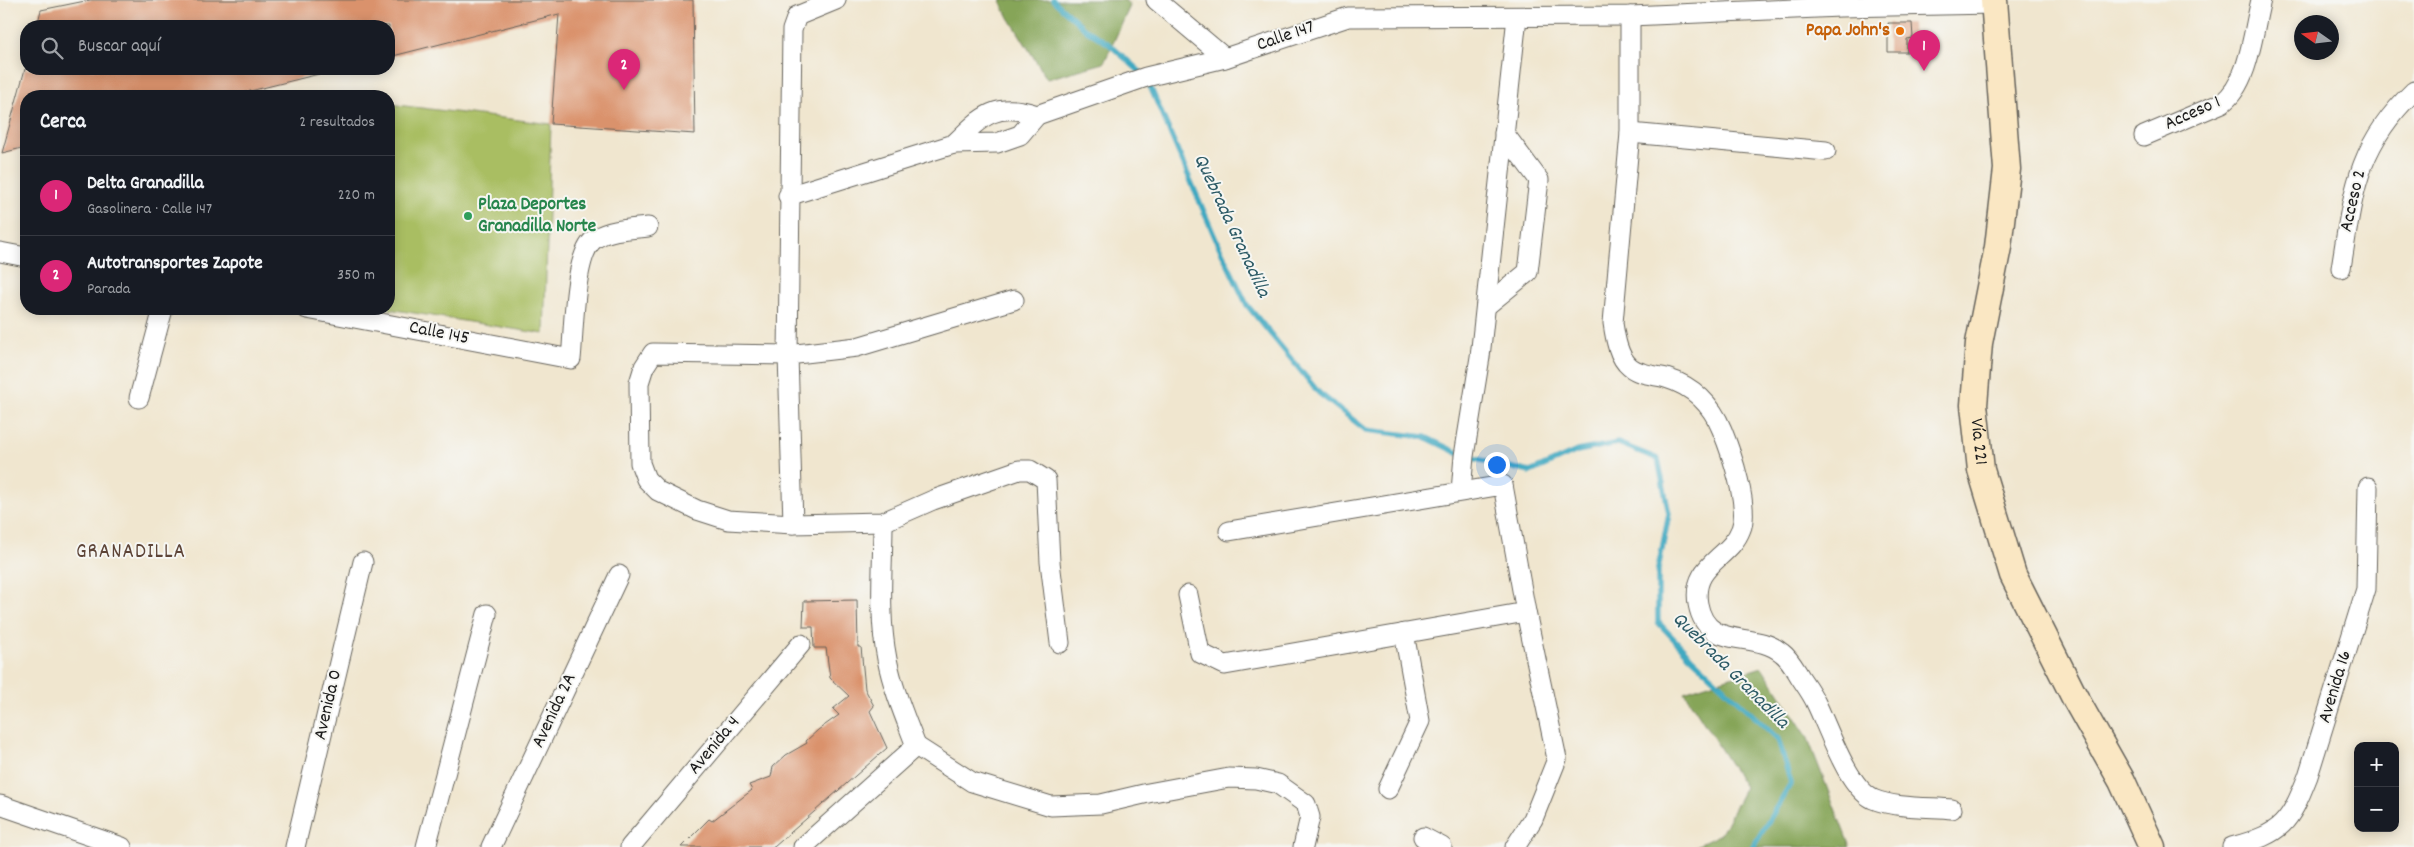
<!DOCTYPE html>
<html lang="es">
<meta charset="utf-8">
<style>
body{margin:0;font-family:Dekko,sans-serif;background:#242831;color:#f1f3f6}
.controls{position:absolute;right:15px;bottom:15px;display:grid;overflow:hidden;border-radius:10px;box-shadow:0 2px 12px #0003}
.controls button{width:45px;height:45px;display:grid;place-items:center;padding:0;border:0;border-bottom:1px solid #363941;background:#171b24;color:#f1f3f6;font:25px sans-serif}
.compass{position:absolute;left:2294px;top:15px;width:45px;height:45px;border-radius:50%;background:#171b24;box-shadow:0 2px 12px #0003;rotate:284deg}
.you{position:absolute;left:1496px;top:464px;width:18px;height:18px;margin:-12px;border:4px solid #fff;border-radius:50%;background:#1a73e8;box-shadow:0 0 0 8px #1a73e833}
.badge{display:grid;place-items:center;width:32px;height:32px;border-radius:50%;background:#db2777;color:#fff;font-size:16px;font-weight:700}
.pin{position:absolute;translate:-50% -41px;filter:drop-shadow(0 1px 2px #0008)}
.pin::after{content:'';position:absolute;top:26px;width:18px;height:15px;background:inherit;clip-path:polygon(0 0,100% 0,50% 100%)}
.list{margin:0;padding:0;list-style:none}
h2{display:flex;justify-content:space-between;align-items:center;height:65px;margin:0;padding:0 20px;font-size:21px}
h2 small{font-size:16px;font-weight:400;color:#9ea1a6}
.list li{display:grid;grid-template-columns:32px 1fr auto;gap:15px;align-items:center;box-sizing:border-box;height:80px;padding:0 20px;border-top:1px solid #363941}
.list b{display:block;font-size:19px;white-space:nowrap}
.list p{margin:0;font-size:16px;white-space:nowrap;color:#9ea1a6}
.list em{font-size:16px;font-style:normal;color:#9ea1a6}
.icon{flex:none;width:28px;height:28px;fill:none;stroke:currentColor;stroke-width:2;stroke-linecap:round;stroke-linejoin:round}
.map{position:relative;flex:none;width:2414px;height:847px;overflow:hidden}
.search{position:absolute;background:#171b24;box-shadow:0 2px 12px #0003;left:20px;top:20px;width:375px;height:55px;display:flex;align-items:center;gap:12px;box-sizing:border-box;padding:0 18px;border-radius:20px;color:#9ea1a6;font-size:19px}
.panel{position:absolute;background:#171b24;box-shadow:0 2px 12px #0003;left:20px;top:90px;width:375px;height:225px;border-radius:20px}
.map>svg:first-child{display:block}
</style>
<div class="map">
<svg width="2414" height="847" viewBox="0 0 2414 847">
<rect width="100%" height="100%" fill="#f6f6f2"/>
<filter id="ink" filterUnits="userSpaceOnUse"><feTurbulence type="fractalNoise" baseFrequency=".02" numOctaves="2"/><feDisplacementMap in="SourceGraphic" scale="10" xChannelSelector="R" yChannelSelector="G"/><feConvolveMatrix kernelMatrix="1 2 1 2 8 2 1 2 1" color-interpolation-filters="sRGB"/></filter>
<filter id="wash" filterUnits="userSpaceOnUse"><feTurbulence type="fractalNoise" baseFrequency=".0096" numOctaves="4" result="noise"/><feDisplacementMap in="SourceGraphic" scale="20" xChannelSelector="R" yChannelSelector="G"/><feGaussianBlur stdDeviation="1.12" result="paint"/><feColorMatrix in="noise" values="0 0 0 0 0 0 0 0 0 0 0 0 0 0 0 0 0 1.4 0 .05"/><feComposite in="paint" operator="in"/></filter>
<g filter="url(#wash)">
<rect width="100%" height="100%" fill="#f0e6cf"/>
<!-- green -->
<path fill="#a9be62" stroke="#626d3f" d="M389,104L551,124L544,334L389,309Z"/>
<!-- forest -->
<g fill="#86a558" stroke="#51603a">
<path d="M1001,0H1125L1130,6L1104,63L1047,79L1003,8Z"/>
<path d="M1762,667L1807,736L1850,847H1694L1721,834L1745,787L1684,692Z"/>
</g>
<g fill="none" stroke-linecap="round" stroke-linejoin="round">
<!-- stream -->
<path stroke="#41a9c1" stroke-width="5.5" d="M1053,0L1085,29L1109,44L1146,77L1217,242L1247,305L1319,393L1366,430L1425,437L1464,456L1530,472L1577,451L1618,443L1658,459L1669,514L1658,569V622L1691,657L1778,739L1791,783L1753,847"/>
</g>
<g id="blocks">
<!-- building -->
<g fill="#da926c">
<path d="M90,0H693L695,134L551,124L559,14L389,57V26H37L41,10Z"/>
<path d="M1888,23H1912L1913,38L1907,39V52H1888Z"/>
<path d="M25,69H319V74L230,96H26V147L2,153Z"/>
<path d="M857,600L858,647H861L865,689L874,706L870,711L887,748L774,847H681L709,819L712,821L752,790L749,785L771,777L773,767L786,755L807,743L806,741L818,730L839,715L833,709L849,696L830,678L826,648H814L813,627H803L804,601Z"/>
</g>
</g>
</g>
<g filter="url(#ink)">
<use href="#blocks" fill-opacity="0" stroke="#66635b" stroke-width="1"/>
<g fill="none" stroke-linecap="round" stroke-linejoin="round">
<defs>
<g id="street">
<path d="M1156,0L1225,58"/>
<path d="M1630,16V133L1613,323C1615,337 1618,357 1630,367C1640,375 1655,375 1666,378C1693,386 1712,405 1722,430C1731,452 1750,507 1741,529C1730,559 1691,564 1698,604C1707,652 1753,629 1782,653C1790,659 1795,669 1800,677C1806,686 1812,694 1816,703C1829,729 1847,786 1873,799C1893,808 1930,807 1952,809"/>
<path d="M1037,115L1146,77L1225,58L1348,17L1630,16L1840,7L1994,4"/>
<path d="M1630,133L1826,151"/>
<path d="M2144,136L2222,103C2249,84 2253,31 2261,0"/>
<path d="M954,144C982,116 996,101 1037,115"/>
<path d="M788,196L954,144L997,143L1020,135L1037,115"/>
<path d="M0,252L26,257"/>
<path d="M2341,268C2353,194 2356,146 2414,91"/>
<path d="M1014,300L857,347L788,355L653,353L644,367L639,383L640,463L646,479L658,491L697,510L728,520L793,524L883,522L933,500L1019,470H1030L1046,480L1050,562L1060,643"/>
<path d="M1486,306L1528,272L1539,180L1504,133"/>
<path d="M307,309L571,359C574,334 573,251 596,238C611,229 631,229 648,227"/>
<path d="M139,398L163,309"/>
<path d="M1461,491L1464,456L1480,357L1517,17"/>
<path d="M793,524L788,355L792,30L797,16L836,0"/>
<path d="M1229,531L1503,485L1526,612L1557,759L1533,819L1515,847"/>
<path d="M1188,595L1200,653L1225,665L1526,612"/>
<path d="M916,746L972,782L1051,806L1101,804L1148,793L1229,778L1256,779L1278,784L1306,804L1310,817L1303,847"/>
<path d="M1388,789L1420,721L1404,633"/>
<path d="M0,805L122,847"/>
<path d="M1423,837L1442,847"/>
<path d="M295,847L363,562"/>
<path d="M426,847L487,614"/>
<path d="M491,847L619,575"/>
<path d="M630,847L801,644"/>
<path d="M803,847L916,746C905,717 893,689 887,659C878,615 883,566 883,522"/>
<path d="M2232,847C2283,833 2289,824 2308,776L2366,589L2368,487"/>
</g>
<g id="secondary">
<path id="s1" d="M1994,0L2007,169L1998,247L1979,343L1974,405L1981,470L2013,575L2075,698L2122,781L2152,847"/>
</g>
</defs>
<!-- street casing -->
<use href="#street" stroke="#66635b" stroke-width="21"/>
<!-- secondary casing -->
<use href="#secondary" stroke="#66635b" stroke-width="29"/>
<!-- street -->
<use href="#street" stroke="#fff" stroke-width="19"/>
<!-- secondary -->
<use href="#secondary" stroke="#fae7c3" stroke-width="26"/>
</g>
</g>
<!-- markers -->
<circle fill="#e8710a" stroke="#f6f6f2" stroke-width="2" cx="1900" cy="31" r="5"/>
<circle fill="#2e9e5b" stroke="#f6f6f2" stroke-width="2" cx="468" cy="216" r="5"/>
<g text-anchor="middle" dominant-baseline="central" stroke-width="4" stroke-linejoin="round" paint-order="stroke">
<!-- food labels -->
<g font-size="19" font-weight="bold" fill="#c56008" stroke="#f6f6f2" text-anchor="end">
<text x="1890" y="31">Papa John's</text>
</g>
<!-- street labels -->
<g font-size="19" fill="#1c1c1c" stroke="#f6f6f2">
<text transform="translate(1286 37) rotate(-19)">Calle 147</text>
<text transform="translate(2193 114) rotate(-24)">Acceso 1</text>
<text transform="translate(2354 201) rotate(-77)">Acceso 2</text>
<text transform="translate(439 334) rotate(11)">Calle 145</text>
<text stroke="none"><textPath href="#s1" startOffset="445">Vía 221</textPath></text>
<text transform="translate(2336 687) rotate(-73)">Avenida 16</text>
<text transform="translate(329 705) rotate(-77)">Avenida 0</text>
<text transform="translate(555 711) rotate(-65)">Avenida 2A</text>
<text transform="translate(715 746) rotate(-50)">Avenida 4</text>
</g>
<!-- leisure labels -->
<g font-size="19" font-weight="bold" fill="#27864d" stroke="#f6f6f2" text-anchor="start">
<text x="478" y="205">Plaza Deportes<tspan x="478" dy="22">Granadilla Norte</tspan></text>
</g>
<!-- water labels -->
<g font-size="20" font-style="italic" fill="#2d5b66" stroke="#f6f6f2">
<text transform="translate(1231 226) rotate(65)">Quebrada Granadilla</text>
<text transform="translate(1730 671) rotate(45)">Quebrada Granadilla</text>
</g>
<!-- quarter labels -->
<g font-size="21" letter-spacing="1" fill="#5e4538" stroke="#f6f6f2">
<text x="131" y="553">GRANADILLA</text>
</g>
</g>
</svg>
<div class="controls">
<button>+</button>
<button>−</button>
</div>
<svg class="compass" viewBox="-18 -18 36 36"><path d="M0-13l5 13h-10z" fill="#e53935"/><path d="M0 13l5-13h-10z" fill="#9ea1a6"/></svg>
<div class="you"></div>
<div class="pin badge" style="left:1924px;top:71px">1</div>
<div class="pin badge" style="left:624px;top:90px">2</div>
<div class="search"><svg class="icon" aria-label="search" viewBox="0 0 24 24"><circle cx="10" cy="10" r="6"/><path d="M15 15l6 6"/></svg>Buscar aquí</div>
<section class="panel">
<h2>Cerca<small>2 resultados</small></h2>
<ul class="list">
<li><span class="badge">1</span><div><b>Delta Granadilla</b><p>Gasolinera · Calle 147</p></div><em>220 m</em></li>
<li><span class="badge">2</span><div><b>Autotransportes Zapote</b><p>Parada</p></div><em>350 m</em></li>
</ul>
</section>
</div>
